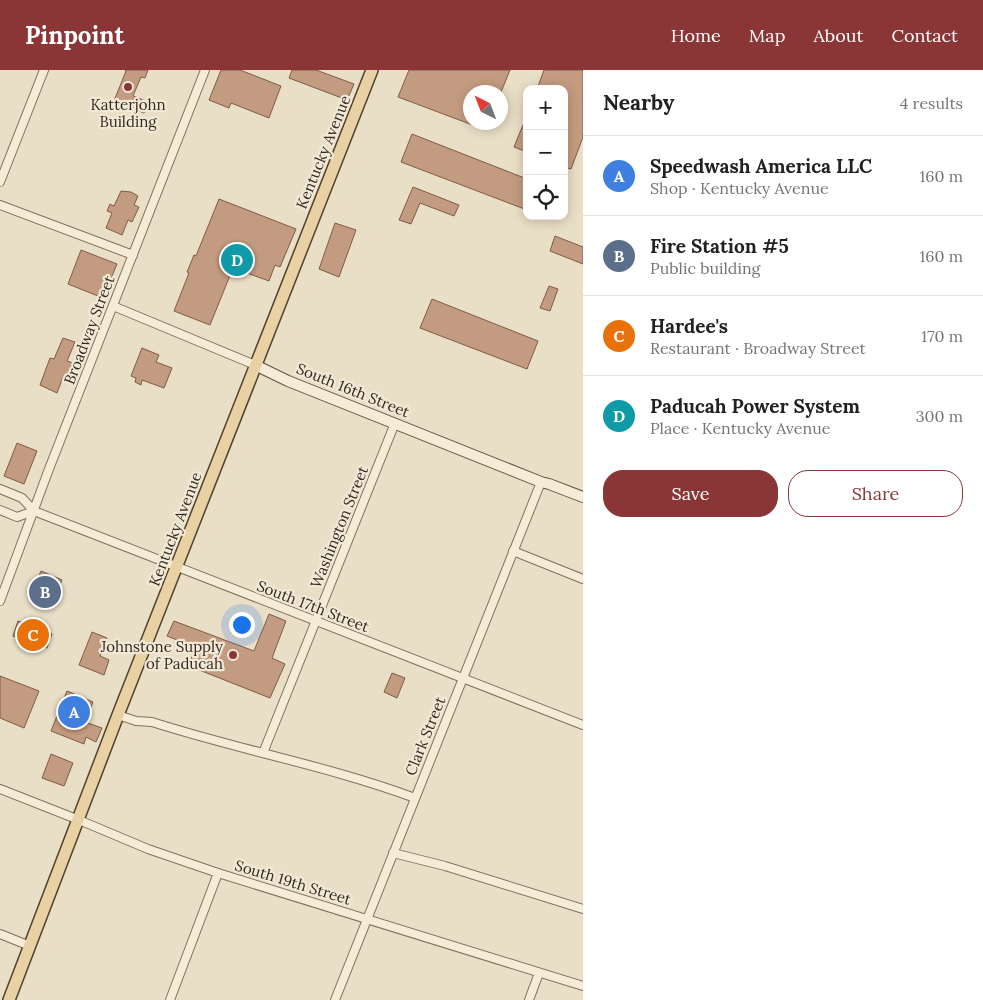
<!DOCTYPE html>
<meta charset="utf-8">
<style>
body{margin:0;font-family:Lora,serif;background:#f6f6f6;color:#202124}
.controls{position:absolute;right:15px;top:15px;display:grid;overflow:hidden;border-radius:10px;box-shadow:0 2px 12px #0003}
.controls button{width:45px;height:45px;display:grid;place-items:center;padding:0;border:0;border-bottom:1px solid #e0e0e0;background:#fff;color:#202124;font:25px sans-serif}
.compass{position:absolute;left:463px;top:15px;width:45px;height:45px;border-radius:50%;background:#fff;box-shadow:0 2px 12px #0003;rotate:318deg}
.you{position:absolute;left:241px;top:554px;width:18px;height:18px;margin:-12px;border:4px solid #fff;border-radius:50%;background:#1a73e8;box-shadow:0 0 0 8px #1a73e833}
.badge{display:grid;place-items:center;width:32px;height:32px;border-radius:50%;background:#8a3536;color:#fff;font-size:16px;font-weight:700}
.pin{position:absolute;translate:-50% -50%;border:2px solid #fff;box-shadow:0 1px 5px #0006}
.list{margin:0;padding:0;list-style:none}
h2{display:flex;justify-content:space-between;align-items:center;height:65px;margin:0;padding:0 20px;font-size:21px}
h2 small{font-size:16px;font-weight:400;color:#757577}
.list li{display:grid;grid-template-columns:32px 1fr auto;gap:15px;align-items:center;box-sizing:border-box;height:80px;padding:0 20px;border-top:1px solid #e0e0e0}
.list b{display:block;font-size:19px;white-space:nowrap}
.list p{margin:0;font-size:16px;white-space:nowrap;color:#757577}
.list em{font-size:16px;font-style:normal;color:#757577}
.actions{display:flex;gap:10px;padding:15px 20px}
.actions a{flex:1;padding:11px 0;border:1px solid #8a3536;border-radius:20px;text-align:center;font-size:18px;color:#8a3536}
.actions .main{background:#8a3536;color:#fff}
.icon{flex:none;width:28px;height:28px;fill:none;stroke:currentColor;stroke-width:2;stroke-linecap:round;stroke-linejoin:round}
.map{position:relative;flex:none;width:583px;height:930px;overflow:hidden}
header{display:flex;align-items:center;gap:30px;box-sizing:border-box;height:70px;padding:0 25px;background:#8a3536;color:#fff}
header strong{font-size:24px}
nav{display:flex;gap:28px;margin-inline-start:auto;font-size:18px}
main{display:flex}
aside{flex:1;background:#fff}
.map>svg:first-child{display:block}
</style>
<header>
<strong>Pinpoint</strong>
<nav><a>Home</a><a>Map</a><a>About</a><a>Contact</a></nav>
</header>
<main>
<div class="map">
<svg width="583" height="930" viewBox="0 0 583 930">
<rect width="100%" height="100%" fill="#e9dec6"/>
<!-- building -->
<g fill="#c39b80" stroke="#7e5c46">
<path d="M125,0H148L145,8L141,7L133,26L148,32L144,43L127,36L125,41L116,38L118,32L114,31L126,1Z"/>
<path d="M221,0H240L281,16L269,48L231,33L229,38L209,30Z"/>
<path d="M292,0H316L354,14L347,30L289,8Z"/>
<path d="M409,0H510L501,22H470V52H489L486,60L398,27Z"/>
<path d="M544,0H583V67L571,99L564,97V19H537Z"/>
<path d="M527,45V82L514,77Z"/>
<path d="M412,64L527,109V140L401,92Z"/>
<path d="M413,117L459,135L454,146L420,133L411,154L399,150Z"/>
<path d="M121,121L131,122L138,126L134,135L139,137L132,152L128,150L122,165L106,158L112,143L107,141L110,134L114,136Z"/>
<path d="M219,129L296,159L280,197L275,195L269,211L233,198L210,255L174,241L189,203L187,202L194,185L196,186Z"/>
<path d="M335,153L356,160L339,207L319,199Z"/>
<path d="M555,166L583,177V194L550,181Z"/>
<path d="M81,180L117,194L103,228L68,214Z"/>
<path d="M549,216L558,219L550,241L540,238Z"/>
<path d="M432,229L538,271L527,299L420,258Z"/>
<path d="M63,268L75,272L67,291L73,293L68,309L63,307L57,323L40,315L50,288L54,289Z"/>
<path d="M142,278L159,285L156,292L172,298L164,318L142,310L141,315L135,312L136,308L131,306Z"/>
<path d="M17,373L37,381L24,414L4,406Z"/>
<path d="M41,501L62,510L58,518L61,519L53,536L30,526Z"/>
<path d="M269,544L286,551L272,588L285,594L270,628L189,596L195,577L167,566L174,551L254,581Z"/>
<path d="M18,551L52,564L47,578L13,566Z"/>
<path d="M92,562L107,568L100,586L109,590L104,605L79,595Z"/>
<path d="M392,603L405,608L397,628L384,622Z"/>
<path d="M0,606L39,621L24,658L0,648Z"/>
<path d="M67,621L93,632L85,652L102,658L96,672L86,667L84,674L51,661Z"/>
<path d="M51,684L73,693L64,716L42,708Z"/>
</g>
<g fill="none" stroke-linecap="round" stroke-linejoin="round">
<defs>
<g id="street">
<path d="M0,112L44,0"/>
<path d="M0,135L133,185"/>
<path d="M113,236L255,295"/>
<path d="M0,419L22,428L34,441L583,655"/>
<path d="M0,440L17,447L34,441"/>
<path d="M513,481L583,509"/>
<path d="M0,531L49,399L205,0"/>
<path d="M118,645L136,651L152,652C239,680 329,696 415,728"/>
<path d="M263,683L395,353"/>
<path d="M0,719L79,750L148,779L218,803L583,916"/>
<path d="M393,783L445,796L583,839"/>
<path d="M0,864L30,876"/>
<path d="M170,930L218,803"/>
<path d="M335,930L541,412"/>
<path d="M529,930L539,903"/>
</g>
<path id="secondary" d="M255,295L288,311L541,412L549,414L583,427"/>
<path id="primary" d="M9,930L118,645L372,0"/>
</defs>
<!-- street casing -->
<use href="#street" stroke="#82715e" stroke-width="10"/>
<!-- secondary casing -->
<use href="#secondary" stroke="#645241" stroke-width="12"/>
<!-- primary casing -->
<use href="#primary" stroke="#504031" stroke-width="14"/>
<!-- street -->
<use href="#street" stroke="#f5ecd8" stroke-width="8"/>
<!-- secondary -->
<use href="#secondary" stroke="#f5ecd8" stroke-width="10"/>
<!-- primary -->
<use href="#primary" stroke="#e8d1a2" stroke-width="11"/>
</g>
<!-- markers -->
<g fill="#8a3536" stroke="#f1e9d5" stroke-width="2">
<circle cx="128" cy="17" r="5"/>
<circle cx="233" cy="585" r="5"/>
</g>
<g text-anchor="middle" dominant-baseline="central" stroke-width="4.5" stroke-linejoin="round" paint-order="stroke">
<!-- poi labels -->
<g font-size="15" fill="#342920" stroke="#f1e9d5">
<text x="128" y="34">Katterjohn<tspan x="128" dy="17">Building</tspan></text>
<text x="223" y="576" text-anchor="end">Johnstone Supply<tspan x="223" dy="17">of Paducah</tspan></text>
</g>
<!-- street labels -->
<g font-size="15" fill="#342920" stroke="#f1e9d5">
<text transform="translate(323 82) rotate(-68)">Kentucky Avenue</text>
<text transform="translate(89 260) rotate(-69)">Broadway Street</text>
<text transform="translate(353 320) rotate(22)">South 16th Street</text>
<text transform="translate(339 457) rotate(-68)">Washington Street</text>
<text transform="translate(175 459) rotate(-69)">Kentucky Avenue</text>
<text transform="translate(313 536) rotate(21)">South 17th Street</text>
<text transform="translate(425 666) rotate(-68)">Clark Street</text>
<text transform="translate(293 812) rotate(17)">South 19th Street</text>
</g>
</g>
</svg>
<div class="controls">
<button>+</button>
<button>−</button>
<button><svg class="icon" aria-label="locate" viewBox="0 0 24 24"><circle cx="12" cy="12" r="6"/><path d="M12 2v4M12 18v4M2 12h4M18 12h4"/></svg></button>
</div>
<svg class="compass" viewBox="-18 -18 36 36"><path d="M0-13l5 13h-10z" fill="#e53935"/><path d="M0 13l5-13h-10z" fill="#757577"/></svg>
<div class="you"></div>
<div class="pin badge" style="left:74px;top:642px;background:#3f7fe0">A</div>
<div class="pin badge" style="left:45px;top:522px;background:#5c6f8a">B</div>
<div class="pin badge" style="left:33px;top:565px;background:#e8710a">C</div>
<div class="pin badge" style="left:237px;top:190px;background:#0f9aa8">D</div>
</div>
<aside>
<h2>Nearby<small>4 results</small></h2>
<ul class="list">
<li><span class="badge" style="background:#3f7fe0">A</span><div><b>Speedwash America LLC</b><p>Shop · Kentucky Avenue</p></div><em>160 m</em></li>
<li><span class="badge" style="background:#5c6f8a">B</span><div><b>Fire Station #5</b><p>Public building</p></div><em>160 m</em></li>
<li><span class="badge" style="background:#e8710a">C</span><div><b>Hardee's</b><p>Restaurant · Broadway Street</p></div><em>170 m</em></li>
<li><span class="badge" style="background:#0f9aa8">D</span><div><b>Paducah Power System</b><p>Place · Kentucky Avenue</p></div><em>300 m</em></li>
</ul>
<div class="actions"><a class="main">Save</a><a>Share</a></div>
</aside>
</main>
